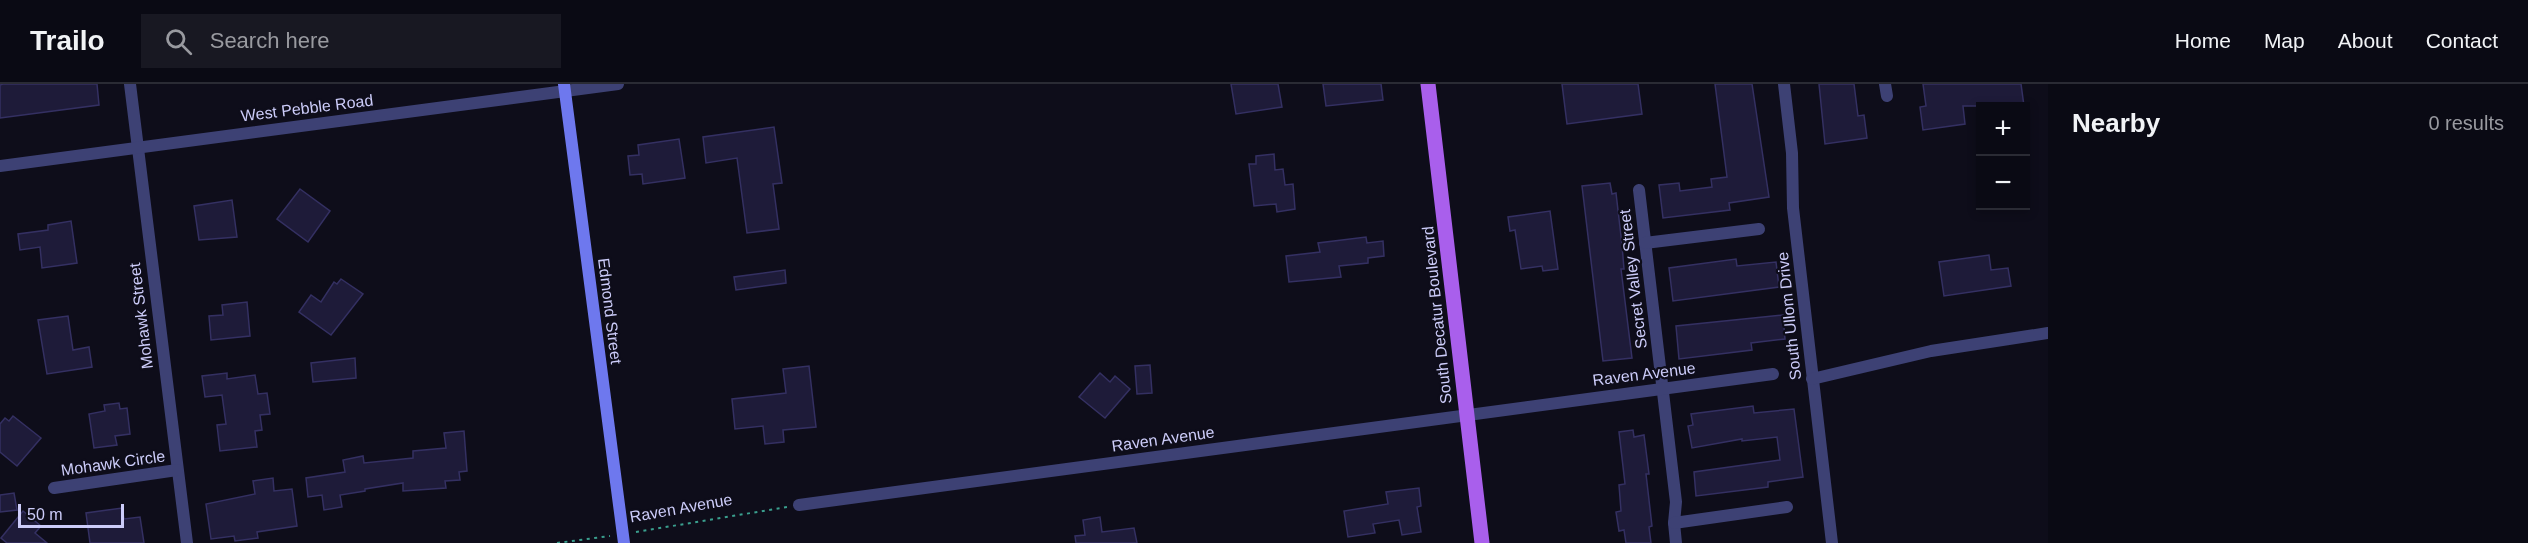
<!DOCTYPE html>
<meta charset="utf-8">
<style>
body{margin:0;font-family:Arial,sans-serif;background:#181822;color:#f1f3f6}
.controls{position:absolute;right:18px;top:18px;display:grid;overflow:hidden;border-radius:0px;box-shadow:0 3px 9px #0003}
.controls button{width:54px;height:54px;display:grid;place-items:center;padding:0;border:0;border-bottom:2px solid #2a2b34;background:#0a0a14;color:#f1f3f6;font:30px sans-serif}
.scale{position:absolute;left:18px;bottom:15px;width:106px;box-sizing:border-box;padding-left:6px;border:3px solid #ccccf9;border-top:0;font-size:16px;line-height:21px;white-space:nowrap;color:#ccccf9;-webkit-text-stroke:4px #0e0d1a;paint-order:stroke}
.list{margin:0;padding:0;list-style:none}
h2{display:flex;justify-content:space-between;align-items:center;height:78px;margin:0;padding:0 24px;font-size:26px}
h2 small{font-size:20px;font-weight:400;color:#999aa0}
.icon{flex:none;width:33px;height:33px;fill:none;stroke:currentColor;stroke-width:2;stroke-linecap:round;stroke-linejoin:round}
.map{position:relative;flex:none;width:2048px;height:459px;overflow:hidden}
header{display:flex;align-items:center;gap:36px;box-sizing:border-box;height:84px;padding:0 30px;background:#0a0a14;border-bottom:2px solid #2a2b34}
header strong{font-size:28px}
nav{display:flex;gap:33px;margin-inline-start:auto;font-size:21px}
.search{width:420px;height:54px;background:#181822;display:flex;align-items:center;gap:15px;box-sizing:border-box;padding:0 21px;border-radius:0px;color:#999aa0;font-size:22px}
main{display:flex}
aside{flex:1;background:#0a0a14}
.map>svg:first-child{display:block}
</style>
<header>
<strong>Trailo</strong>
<div class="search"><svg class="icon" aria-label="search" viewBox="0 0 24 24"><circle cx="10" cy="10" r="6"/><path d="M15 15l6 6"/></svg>Search here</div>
<nav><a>Home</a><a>Map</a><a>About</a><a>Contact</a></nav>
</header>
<main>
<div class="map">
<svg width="2048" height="459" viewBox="0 0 2048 459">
<rect width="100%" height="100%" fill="#0e0d1a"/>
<!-- building -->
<g fill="#1e1b39" stroke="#343062" stroke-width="1.5">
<path d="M3,0H97L99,21L0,34V1Z"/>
<path d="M1231,0H1278L1282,23L1236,30Z"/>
<path d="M1323,0H1381L1383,16L1326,22Z"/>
<path d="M1562,0H1638L1642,30L1567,40Z"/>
<path d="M1715,0H1752L1769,113L1729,119L1730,126L1663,134L1659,101L1679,99L1680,107L1712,103L1711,95L1727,93Z"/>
<path d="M1819,0H1854L1858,32L1864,31L1867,54L1825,60Z"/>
<path d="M1923,0H2021L2024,22H1963L1965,40L1923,46L1920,23L1926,22Z"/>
<path d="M774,43L782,99L773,100L779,145L747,149L737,74L706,79L703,53Z"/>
<path d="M679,55L685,94L643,100L642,90L630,91L628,72L639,71L638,61Z"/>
<path d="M1274,70L1275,86L1283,85L1285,101L1293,100L1295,125L1277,128L1276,120L1254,122L1249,80H1256V72Z"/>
<path d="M1610,99L1612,110L1616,109L1622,161L1624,185H1621L1632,274L1603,277L1582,102Z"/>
<path d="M300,105L330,127L308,158L277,135Z"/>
<path d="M232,116L237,153L199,156L194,122Z"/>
<path d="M1550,127L1558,185L1543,187L1542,182L1521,185L1515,146L1510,147L1508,133Z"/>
<path d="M71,137L77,179L42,184L40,163L20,166L18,150L48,146V141Z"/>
<path d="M1366,153L1367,159L1383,157L1384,172L1368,174V179L1339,182L1341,193L1289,198L1286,172L1320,168L1318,159Z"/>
<path d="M1989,171L1991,186L2008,184L2011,202L1944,212L1939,178Z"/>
<path d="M1736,175L1737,182L1776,178L1779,203L1673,217L1669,184Z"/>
<path d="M785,186L786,199L736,206L734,193Z"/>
<path d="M341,195L363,210L331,251L299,228L311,211L321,218L334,198L337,200Z"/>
<path d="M247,218L250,252L211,256L209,232L223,231L222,221Z"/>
<path d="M1783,231L1785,255L1751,259L1752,266L1679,275L1676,242Z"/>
<path d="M68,232L73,266L89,263L92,283L47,290L38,236Z"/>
<path d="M355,274L356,294L313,298L311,279Z"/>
<path d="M1150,281L1152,309L1137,310L1135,282Z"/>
<path d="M809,282L816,343L783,346L784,358L765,360L763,342L735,345L732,315L786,309L783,285Z"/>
<path d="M227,289V295L255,291L258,310L267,309L270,330L260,331L262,346L255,347L257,363L220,367L217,341L226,340L222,311L205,313L202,292Z"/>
<path d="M1100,289L1110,298L1115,292L1130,305L1105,334L1079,313Z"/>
<path d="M119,319L120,325L127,324L130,350L115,352L117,361L94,364L89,330L105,327L104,321Z"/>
<path d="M1753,322L1754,329L1794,325L1803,393L1768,398V403L1696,412L1694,388L1780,376L1777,353L1742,357V355L1692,364L1688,342L1693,341L1691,330Z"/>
<path d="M13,332L41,354L17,382L0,368V340L5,334L9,337Z"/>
<path d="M1633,346L1634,353L1644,351L1649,390H1646L1652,442L1649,443L1651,459H1626L1624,446L1619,447L1616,428L1621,427L1619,401L1625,400L1619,348Z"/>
<path d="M464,347L467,387L459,388L460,396L445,397L446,404L403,407V399L365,405V407L340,411L342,423L324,426L322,411L308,413L306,394L345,388L343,376L363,372L364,379L413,374V367L446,364L444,349Z"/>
<path d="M273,394L274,407L292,405L297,442L257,448L258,454L235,457L234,452L211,455L206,420L255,410L253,397Z"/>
<path d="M1419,404L1421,422L1417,423L1421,448L1402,451L1399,436L1373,440L1375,449L1348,453L1344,427L1388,420L1386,408Z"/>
<path d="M14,409L17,426L0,428V411Z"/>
<path d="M122,424L124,435L140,433L144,459H90L86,429Z"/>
<path d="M23,427L41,442L35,449L47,459H7L1,454Z"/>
<path d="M1100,433L1102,448L1134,444L1137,459H1076L1075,452L1085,451L1083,436Z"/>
</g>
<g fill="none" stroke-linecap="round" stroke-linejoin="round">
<!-- path -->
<g stroke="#3a9f8e" stroke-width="2" stroke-dasharray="3 4.5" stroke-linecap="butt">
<path d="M636,448L787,423"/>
<path d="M557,459L610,452"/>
</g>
<!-- street -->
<g stroke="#3d4174" stroke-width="12">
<path d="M130,0L187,459"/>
<path d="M1784,0L1792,69L1793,124L1832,459"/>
<path d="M1885,0L1887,12"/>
<path d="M0,82L618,0"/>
<path d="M1639,106L1676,418L1674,439L1676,459"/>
<path d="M1645,159L1759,145"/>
<path d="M1812,295L1931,267L2048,249"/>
<path d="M54,404L177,386"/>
<path d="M799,421L1773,290"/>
<path d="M1674,439L1787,423"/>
</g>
<!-- secondary -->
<path stroke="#6e78ee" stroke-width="12" d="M564,0L624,459"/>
<!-- primary -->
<path stroke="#a95fec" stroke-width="15" d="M1428,0L1482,459"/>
</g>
<g text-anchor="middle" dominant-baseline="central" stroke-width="4.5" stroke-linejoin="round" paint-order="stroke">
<!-- street labels -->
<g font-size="16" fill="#ccccf9" stroke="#0e0d1a">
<text transform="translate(307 24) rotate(-7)">West Pebble Road</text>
<text transform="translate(1633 195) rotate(-97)">Secret Valley Street</text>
<text transform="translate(610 227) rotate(83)">Edmond Street</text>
<text transform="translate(1437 231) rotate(-96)">South Decatur Boulevard</text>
<text transform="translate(141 232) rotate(-97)">Mohawk Street</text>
<text transform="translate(1789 232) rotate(-96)">South Ullom Drive</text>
<text transform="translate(1644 290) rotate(-7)">Raven Avenue</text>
<text transform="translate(1163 355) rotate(-8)">Raven Avenue</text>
<text transform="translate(113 379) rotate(-8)">Mohawk Circle</text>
<text transform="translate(681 424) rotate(-10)">Raven Avenue</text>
</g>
</g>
</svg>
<div class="controls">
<button>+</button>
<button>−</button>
</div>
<div class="scale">50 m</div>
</div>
<aside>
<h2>Nearby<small>0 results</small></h2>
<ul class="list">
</ul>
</aside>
</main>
